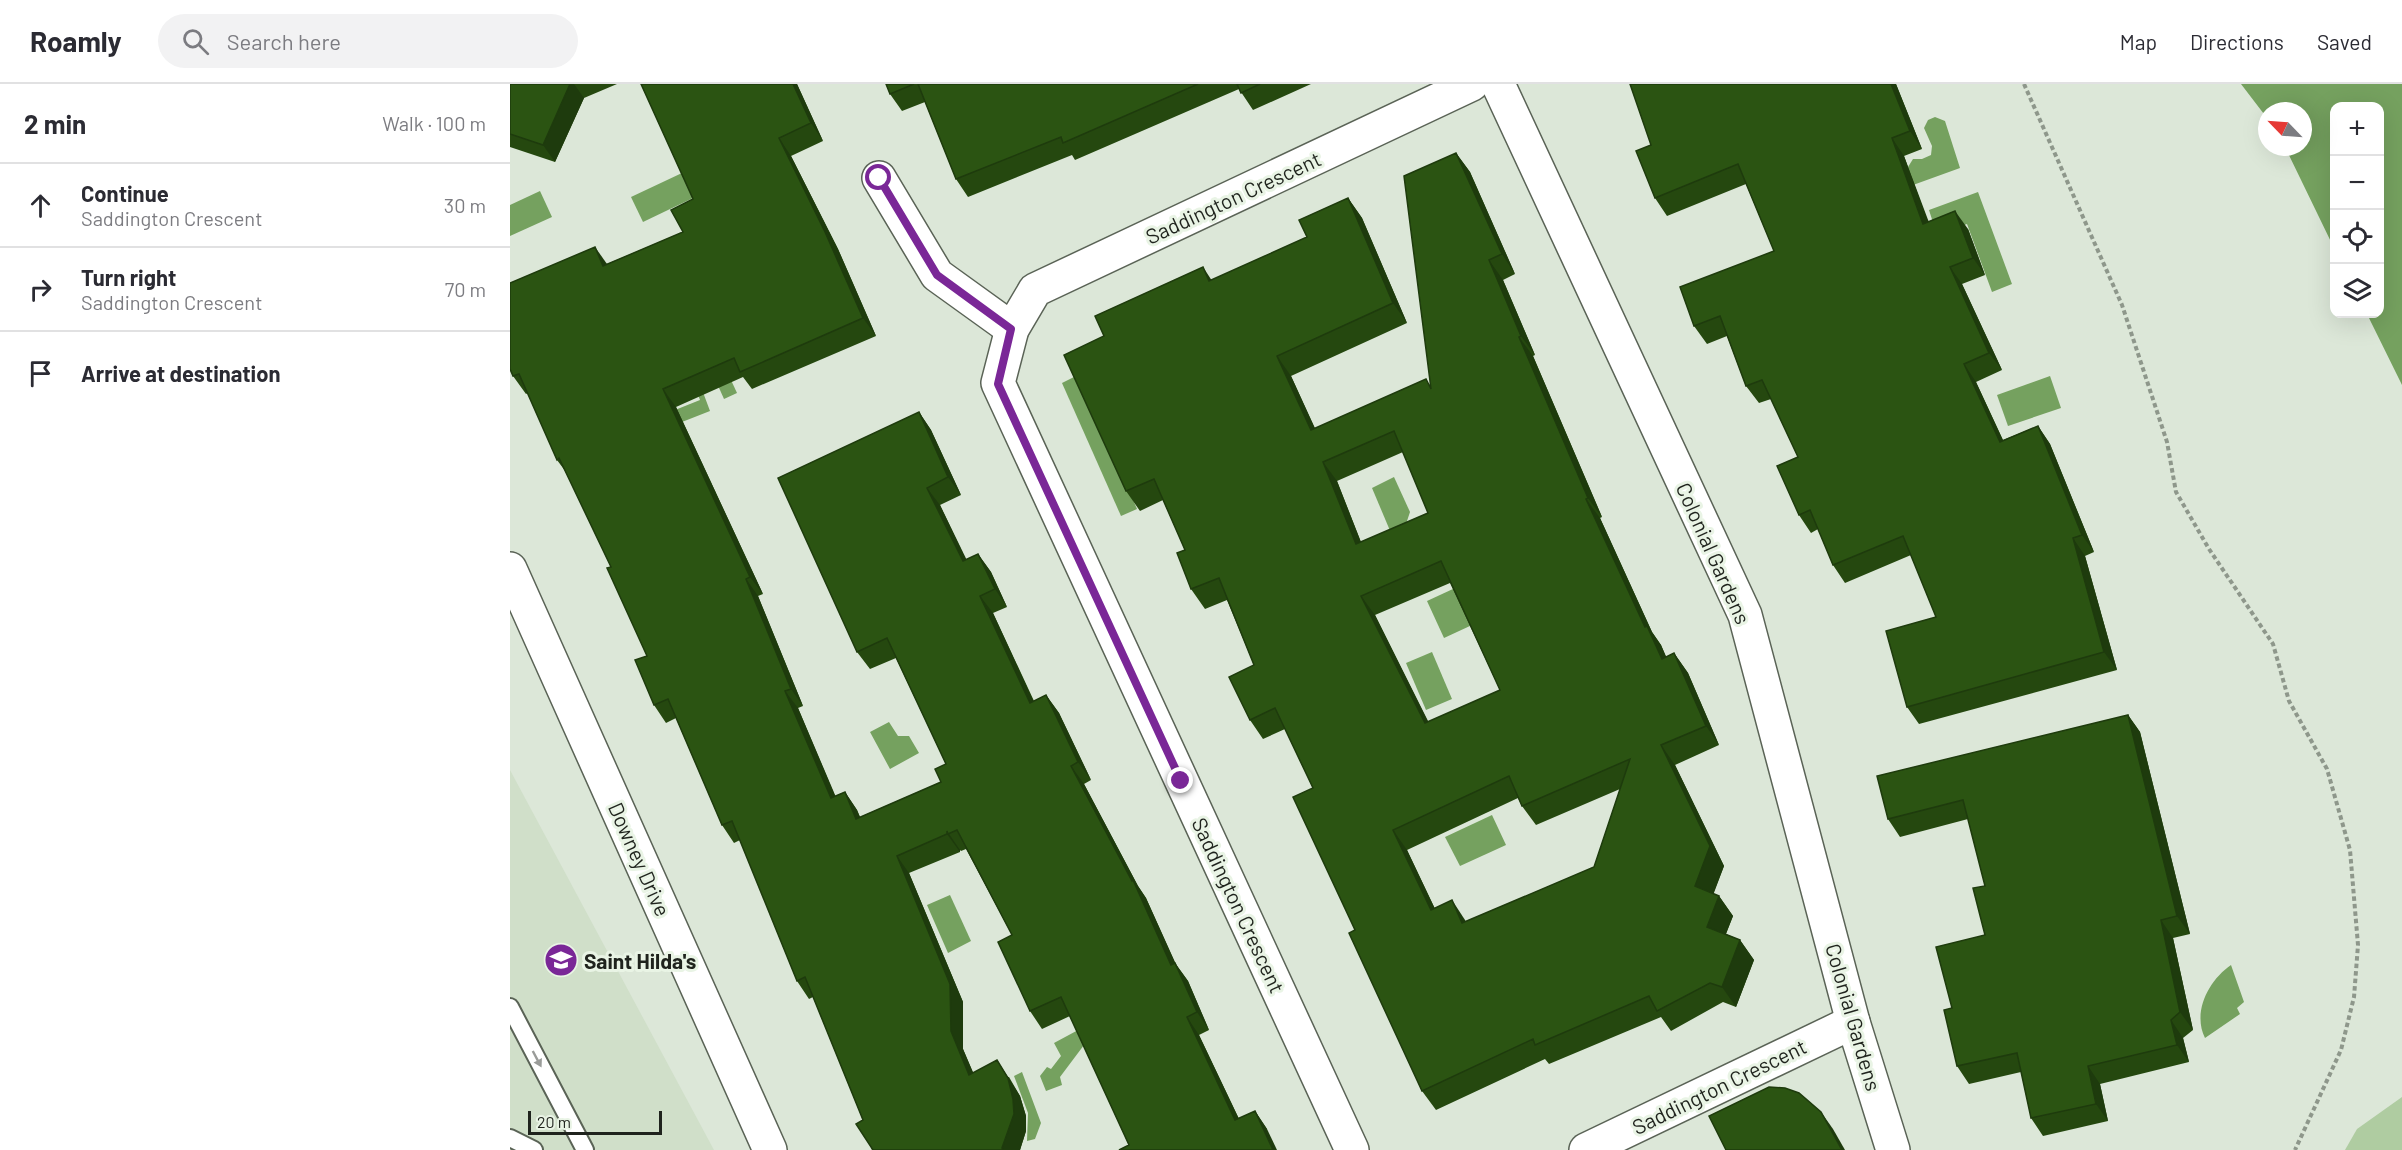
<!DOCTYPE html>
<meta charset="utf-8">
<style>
body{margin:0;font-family:Barlow,sans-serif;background:#f2f2f3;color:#2b2b33}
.controls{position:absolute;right:18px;top:18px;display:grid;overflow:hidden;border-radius:12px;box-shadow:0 6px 24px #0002}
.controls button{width:54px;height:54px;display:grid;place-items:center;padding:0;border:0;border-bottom:2px solid #e1e1e2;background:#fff;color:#2b2b33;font:30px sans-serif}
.compass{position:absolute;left:1748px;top:18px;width:54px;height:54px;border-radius:50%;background:#fff;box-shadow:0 6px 24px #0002;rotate:295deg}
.scale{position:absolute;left:18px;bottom:15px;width:134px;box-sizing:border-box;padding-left:6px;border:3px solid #1f231d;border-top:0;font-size:16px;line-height:21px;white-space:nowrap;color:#1f231d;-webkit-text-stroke:4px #e9f4e5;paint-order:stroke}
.stop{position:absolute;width:18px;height:18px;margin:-14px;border:4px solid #7a2797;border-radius:50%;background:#fff}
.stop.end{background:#7a2797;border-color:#fff;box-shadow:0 2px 6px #0008}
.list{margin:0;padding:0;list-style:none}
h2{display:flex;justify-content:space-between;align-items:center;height:78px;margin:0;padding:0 24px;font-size:26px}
h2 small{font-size:20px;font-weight:400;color:#7c7c81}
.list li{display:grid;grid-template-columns:39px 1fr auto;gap:18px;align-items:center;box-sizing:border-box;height:84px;padding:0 24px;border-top:2px solid #e1e1e2}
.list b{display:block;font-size:22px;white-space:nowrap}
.list p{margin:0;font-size:20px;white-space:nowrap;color:#7c7c81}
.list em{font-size:20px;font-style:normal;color:#7c7c81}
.icon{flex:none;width:33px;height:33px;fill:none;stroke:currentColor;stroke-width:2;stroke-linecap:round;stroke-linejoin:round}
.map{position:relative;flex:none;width:1892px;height:1066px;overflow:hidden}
header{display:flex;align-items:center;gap:36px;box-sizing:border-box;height:84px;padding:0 30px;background:#fff;border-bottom:2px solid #e1e1e2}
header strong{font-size:28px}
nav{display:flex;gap:33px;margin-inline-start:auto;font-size:21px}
.search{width:420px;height:54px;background:#f2f2f3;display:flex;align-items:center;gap:15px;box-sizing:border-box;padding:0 21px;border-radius:33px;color:#7c7c81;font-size:22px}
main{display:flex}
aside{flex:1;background:#fff}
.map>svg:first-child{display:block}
</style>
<header>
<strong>Roamly</strong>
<div class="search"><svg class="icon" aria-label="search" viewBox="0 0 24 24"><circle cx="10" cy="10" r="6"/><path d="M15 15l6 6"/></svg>Search here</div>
<nav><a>Map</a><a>Directions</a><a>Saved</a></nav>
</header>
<main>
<aside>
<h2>2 min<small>Walk · 100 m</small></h2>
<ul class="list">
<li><svg class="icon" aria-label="ahead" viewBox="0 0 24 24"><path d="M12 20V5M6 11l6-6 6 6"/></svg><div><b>Continue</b><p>Saddington Crescent</p></div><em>30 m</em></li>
<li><svg class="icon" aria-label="right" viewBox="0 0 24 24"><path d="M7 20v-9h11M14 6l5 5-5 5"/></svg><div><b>Turn right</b><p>Saddington Crescent</p></div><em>70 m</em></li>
<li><svg class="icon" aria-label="arrive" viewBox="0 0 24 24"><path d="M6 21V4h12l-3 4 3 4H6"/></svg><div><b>Arrive at destination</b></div></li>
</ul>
</aside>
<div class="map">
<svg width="1892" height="1066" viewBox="0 0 1892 1066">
<rect width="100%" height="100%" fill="#dce7d8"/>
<!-- built -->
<path fill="#d0dfc9" d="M0,686L204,1066H0Z"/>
<!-- green -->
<path fill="#afcca1" d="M1892,1013V1066H1835L1847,1045Z"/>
<!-- water -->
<g fill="#75a15f">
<path d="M1731,0H1892V301L1857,230H1870V22H1824V164L1775,63H1793V27H1757V34Z"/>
<path d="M1425,33L1435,37L1450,84L1403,101L1398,83L1403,75H1412L1421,71L1422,62L1414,44L1418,36Z"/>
<path d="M172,89L183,114L133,138L121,113Z"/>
<path d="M30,107L42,133L0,152V121Z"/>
<path d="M1468,108L1502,200L1482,208L1457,140L1427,151L1419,126Z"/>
<path d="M196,242L227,309L214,315L184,248Z"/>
<path d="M178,268L200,327L172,338L165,326L190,316L172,270Z"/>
<path d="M568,291L627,425L611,432L552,299Z"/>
<path d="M1540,292L1551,324L1498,342L1487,311Z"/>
<path d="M884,393L900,428L895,443L881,449L862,404Z"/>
<path d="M971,492L988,529L934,554L917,517Z"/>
<path d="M922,568L942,615L916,626L896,579Z"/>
<path d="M379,638L388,652H399L409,669L380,685L360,648Z"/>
<path d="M982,731L996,761L950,782L935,753Z"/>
<path d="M440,811L461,857L438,869L417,821Z"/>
<path d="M1721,881L1734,918L1727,924L1730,930L1695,954C1682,928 1699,896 1721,881Z"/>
<path d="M583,938L586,945L550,993L552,1001L536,1007L530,992L537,983L541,985L551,972L544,959Z"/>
<path d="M512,988L531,1039L525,1055L517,1057L518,1029L504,992Z"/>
</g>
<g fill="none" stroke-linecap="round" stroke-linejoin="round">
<defs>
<g id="lane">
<path d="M0,923L75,1066"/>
<path d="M0,1054L24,1066"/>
</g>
<g id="street">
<path d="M988,0L1235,531L1343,938L1383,1066"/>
<path d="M369,94L427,191L502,245"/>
<path d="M0,485L260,1066"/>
<path d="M842,1066L488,299L502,245L525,206L962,0"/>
<path d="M1076,1066L1343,938"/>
</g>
</defs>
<!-- lane casing -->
<use href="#lane" stroke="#5a6356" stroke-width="20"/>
<!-- street casing -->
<use href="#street" stroke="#5a6356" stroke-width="36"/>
<!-- path -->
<path stroke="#8e978b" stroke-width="4" stroke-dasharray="4.5 3" stroke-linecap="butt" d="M1514,0L1612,221L1657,358L1666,408L1699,465L1763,560L1779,617L1817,685L1840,766L1848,861L1844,913L1831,966L1785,1066"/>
<!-- lane -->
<use href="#lane" stroke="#fff" stroke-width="16"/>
<!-- street -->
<use href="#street" stroke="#fff" stroke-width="33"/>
</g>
<!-- wall -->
<g fill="#25480f" fill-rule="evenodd">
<path d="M0,0H107L74,14L45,78L0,63Z"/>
<path d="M131,0H287L313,57L281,72L328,165L366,252L242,305L233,293L166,323L253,510L248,512L293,622L288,624L325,712L335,708L347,726L350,733L431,698L436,680L386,574L360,585L347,568L409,328L421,346L451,411L430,421L456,476L468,470L481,488L497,523L483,529L524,617L536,611L549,629L581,696L574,700L628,802L636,814L665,879L678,897L699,946L689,951L729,1035L745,1027L757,1045L619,1061L560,932L532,945L520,927L502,851L456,765L451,767L450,766V768L399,789L453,918V965L463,989L499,993L510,1012L516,1032V1047L510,1066H362L353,1036L303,913L299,915L287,897L230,756L224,759L212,741L166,634L156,639L144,621L137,572L101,483L56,388L47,376L18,309L16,310L3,292L97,180L173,148L183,115Z"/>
<path d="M376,0H801L743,26L729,5L565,76L562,71L458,113L446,95L415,18L392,27L380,10Z"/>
<path d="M1386,0L1412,65L1394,72L1418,138L1458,145L1475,191L1452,200L1492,286L1466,298L1493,356L1528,342L1540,360L1584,468L1575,472L1607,586L1409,640L1397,623L1426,533L1401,471L1335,499L1323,481L1308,445L1301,449L1289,431L1288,373L1261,315L1249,319L1236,302L1217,252L1197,260L1184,242L1264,167L1236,100L1157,132L1145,114L1141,61Z"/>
<path d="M946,69L960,88L1005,190L993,196L1025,271L1023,272L1092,433L1090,434L1142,548L1151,561L1156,573L1164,569L1178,589L1209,661L1165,681L1214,782L1203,810L1209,812L1223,832L1216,850L1230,856L1244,876L1226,923L1213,918L1161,947L1151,933L1039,980L1035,975L926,1026L912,1007L845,846L803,704L775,645L753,655L740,636L744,581L717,516L695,525L681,505L675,466L653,416L630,427L616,407L594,252L797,153L838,114L852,134L897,239L781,292L805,345L921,302ZM893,368L918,429L851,458L827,397ZM940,499L990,606L918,638L865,531ZM1110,705L1084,783L956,838L925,825L897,766L1008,714L1012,722L1026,741Z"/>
<path d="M1618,631L1630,648L1680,850L1663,854L1683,946L1673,954L1679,978L1590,1000L1598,1037L1533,1052L1521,1034L1511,988L1459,1000L1447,982L1442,924L1475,851V802L1458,735L1390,753L1378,735Z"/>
</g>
<!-- shaded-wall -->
<g fill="#1e3b0d">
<path d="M60,0H64L74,14L45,78L33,61Z"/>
<path d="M283,0H287L313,57L301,39Z"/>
<path d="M1381,0H1386L1412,65L1400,47Z"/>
<path d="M269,54L281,72L328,165L366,252L353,234Z"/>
<path d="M1382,54L1394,72L1426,157L1413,140Z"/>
<path d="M946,69L960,88L1005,190L992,170Z"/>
<path d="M838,114L852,134L897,239L883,219Z"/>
<path d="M1445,127L1458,145L1475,191L1463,174Z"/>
<path d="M85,163L97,180L93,182Z"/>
<path d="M979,176L993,196L1025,271L1011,252Z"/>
<path d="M693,183L706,203L699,197Z"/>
<path d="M1440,183L1452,200L1492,286L1479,269Z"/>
<path d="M1009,253L1023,272L1092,433L1078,414Z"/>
<path d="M767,272L781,292L815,366L801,346Z"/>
<path d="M1454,280L1466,298L1502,376L1490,358Z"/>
<path d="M153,305L166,323L253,510L240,493Z"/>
<path d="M409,328L421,346L451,411L438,393Z"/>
<path d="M1528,342L1540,360L1584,468L1572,451Z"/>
<path d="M813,378L827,397L859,479L846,460Z"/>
<path d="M417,404L430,421L466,495L453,477Z"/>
<path d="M1076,415L1090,434L1142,548L1151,561L1166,595L1152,575L1135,543Z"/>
<path d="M1563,454L1575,472L1607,586L1594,568Z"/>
<path d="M468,470L481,488L497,523L485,505Z"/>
<path d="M236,495L248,512L293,622L281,605Z"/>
<path d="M470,512L483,529L532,636L520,619Z"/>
<path d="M851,512L865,531L929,659L915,639Z"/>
<path d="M1164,569L1178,589L1209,661L1196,642Z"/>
<path d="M275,607L288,624L334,732L321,714Z"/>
<path d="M536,611L549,629L581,696L568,678Z"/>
<path d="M1618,631L1630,648L1680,850L1667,832Z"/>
<path d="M1151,661L1165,681L1214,782L1199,822L1185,802Z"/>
<path d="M561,682L574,700L628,802L636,814L674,898L661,881L622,797Z"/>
<path d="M335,708L347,726L358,753L346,735Z"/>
<path d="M883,746L897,766L935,846L921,826Z"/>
<path d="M437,747L450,766V768L437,750Z"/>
<path d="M387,772L399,789L453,918V965L472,1009L459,991L441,947Z"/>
<path d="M1209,812L1223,832L1211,862L1197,843Z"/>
<path d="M942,816L955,836L966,859L952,839Z"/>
<path d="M1651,836L1663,854L1683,946L1670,928Z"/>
<path d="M1230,856L1244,876L1226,923L1212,903Z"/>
<path d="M665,879L678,897L699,946L687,928Z"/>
<path d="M677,933L689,951L738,1054L725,1036Z"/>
<path d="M1661,936L1673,954L1679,978L1667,961Z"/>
<path d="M487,976L510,1012L516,1032V1047L510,1066H493L492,1064Z"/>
<path d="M1578,982L1590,1000L1598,1037L1586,1020Z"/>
<path d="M745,1027L757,1045L767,1066H763Z"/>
<path d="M1311,1028L1323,1045L1335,1066H1332Z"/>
</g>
<!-- building -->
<g fill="#2b5412" stroke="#1e3b0d" stroke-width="1.5" fill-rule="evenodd">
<path d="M0,0H60L33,61L0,50Z"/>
<path d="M131,0H283L301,39L269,54L315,148L353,234L230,288L224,274L153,305L240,493L236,495L281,605L275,607L321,714L335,708L346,735L431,698L425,685L436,680L377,554L347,568L268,394L409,328L438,393L417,404L453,477L468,470L485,505L470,512L520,619L536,611L568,678L561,682L622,797L623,796L661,881L665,879L687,928L677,933L725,1036L745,1027L763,1066H609L619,1061L551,913L520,927L488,858L502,851L447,746L438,750L437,747V750L387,772L440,900L441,947L459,991L487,976L498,994L503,1015L504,1030L492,1064L493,1066H363L346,1040L353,1036L295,893L287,897L222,737L212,741L158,615L144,621L125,576L137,572L97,484L101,483L49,374L47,376L9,290L3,292L0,285V199L85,163L93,182L173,148L161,126L183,115Z"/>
<path d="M376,0H404L380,10Z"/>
<path d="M408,0H688L553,59L551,53L446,95Z"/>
<path d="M727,0H750L731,9Z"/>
<path d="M1120,0H1381L1400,47L1382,54L1413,140L1445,127L1463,174L1440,183L1479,269L1454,280L1490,358L1528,342L1572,451L1563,454L1594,568L1397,623L1376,547L1426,533L1393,452L1323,481L1300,426L1289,431L1267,382L1288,373L1252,296L1236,302L1210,232L1184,242L1170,203L1264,167L1228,80L1145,114L1126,67L1141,61Z"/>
<path d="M946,69L992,170L979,176L1011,252L1009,253L1078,414L1076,415L1135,543L1137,542L1152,575L1164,569L1196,642L1151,661L1200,762L1185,802L1209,812L1197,843L1230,856L1212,903L1200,899L1147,927L1139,912L1025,961L1023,955L912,1007L839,849L845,846L783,713L803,704L765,624L740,636L719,593L744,581L709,494L681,505L667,469L675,466L644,395L616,407L554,271L594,252L585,232L693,183L699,197L797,153L789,136L838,114L883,219L767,272L801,346L916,295L921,305L894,92ZM884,347L918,429L846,460L813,378ZM931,477L990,606L915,639L851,512ZM1120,675L1084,783L952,839L942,816L921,826L883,746L999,692L1012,722Z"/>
<path d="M1618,631L1667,832L1651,836L1670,928L1661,936L1667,961L1578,982L1586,1020L1521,1034L1507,969L1447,982L1434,926L1442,924L1426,863L1475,851L1463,804L1475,802L1453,716L1378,735L1367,692Z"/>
<path d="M1259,1003L1275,1004L1289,1009L1311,1028L1332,1066H1216L1199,1032Z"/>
</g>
<!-- one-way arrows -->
<defs><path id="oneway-solid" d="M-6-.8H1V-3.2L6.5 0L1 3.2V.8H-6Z" transform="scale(1.5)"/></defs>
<use fill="#9a9c99" href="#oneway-solid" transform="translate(27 975) rotate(62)"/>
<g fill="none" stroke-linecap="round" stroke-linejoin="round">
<!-- route -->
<path stroke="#7a2797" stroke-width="8" d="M369,94L427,191L501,245L488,300L671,697"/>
</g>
<!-- icons -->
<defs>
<symbol id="school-disc" viewBox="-11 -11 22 22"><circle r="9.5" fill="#7a2797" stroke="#e9f4e5"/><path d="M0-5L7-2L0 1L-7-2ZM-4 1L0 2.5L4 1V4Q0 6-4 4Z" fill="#fff"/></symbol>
</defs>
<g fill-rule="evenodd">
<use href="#school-disc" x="32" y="857" width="38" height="38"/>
</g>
<g text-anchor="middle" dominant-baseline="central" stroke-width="6" stroke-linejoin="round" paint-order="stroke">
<!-- street labels -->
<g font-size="21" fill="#1f231d" stroke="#e9f4e5">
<text transform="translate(723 113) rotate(-25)">Saddington Crescent</text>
<text transform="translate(1204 469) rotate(66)">Colonial Gardens</text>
<text transform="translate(130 775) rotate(66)">Downey Drive</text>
<text transform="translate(729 821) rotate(65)">Saddington Crescent</text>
<text transform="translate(1344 933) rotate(74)">Colonial Gardens</text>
<text transform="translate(1209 1002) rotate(-26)">Saddington Crescent</text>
</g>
<!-- poi labels -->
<g font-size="21" font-weight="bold" fill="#1f231d" stroke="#e9f4e5" text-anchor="start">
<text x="74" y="876">Saint Hilda's</text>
</g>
</g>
</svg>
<div class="controls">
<button>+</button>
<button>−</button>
<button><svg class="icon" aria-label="locate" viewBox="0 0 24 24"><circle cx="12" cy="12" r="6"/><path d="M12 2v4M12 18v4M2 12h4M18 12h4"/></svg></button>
<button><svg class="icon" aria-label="layers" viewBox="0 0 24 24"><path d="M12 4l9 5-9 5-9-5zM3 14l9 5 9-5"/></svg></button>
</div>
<svg class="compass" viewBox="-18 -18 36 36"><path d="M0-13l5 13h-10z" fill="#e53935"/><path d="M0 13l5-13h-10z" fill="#7c7c81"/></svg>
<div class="scale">20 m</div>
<div class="stop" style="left:369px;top:94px"></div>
<div class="stop end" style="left:671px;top:697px"></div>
</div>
</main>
